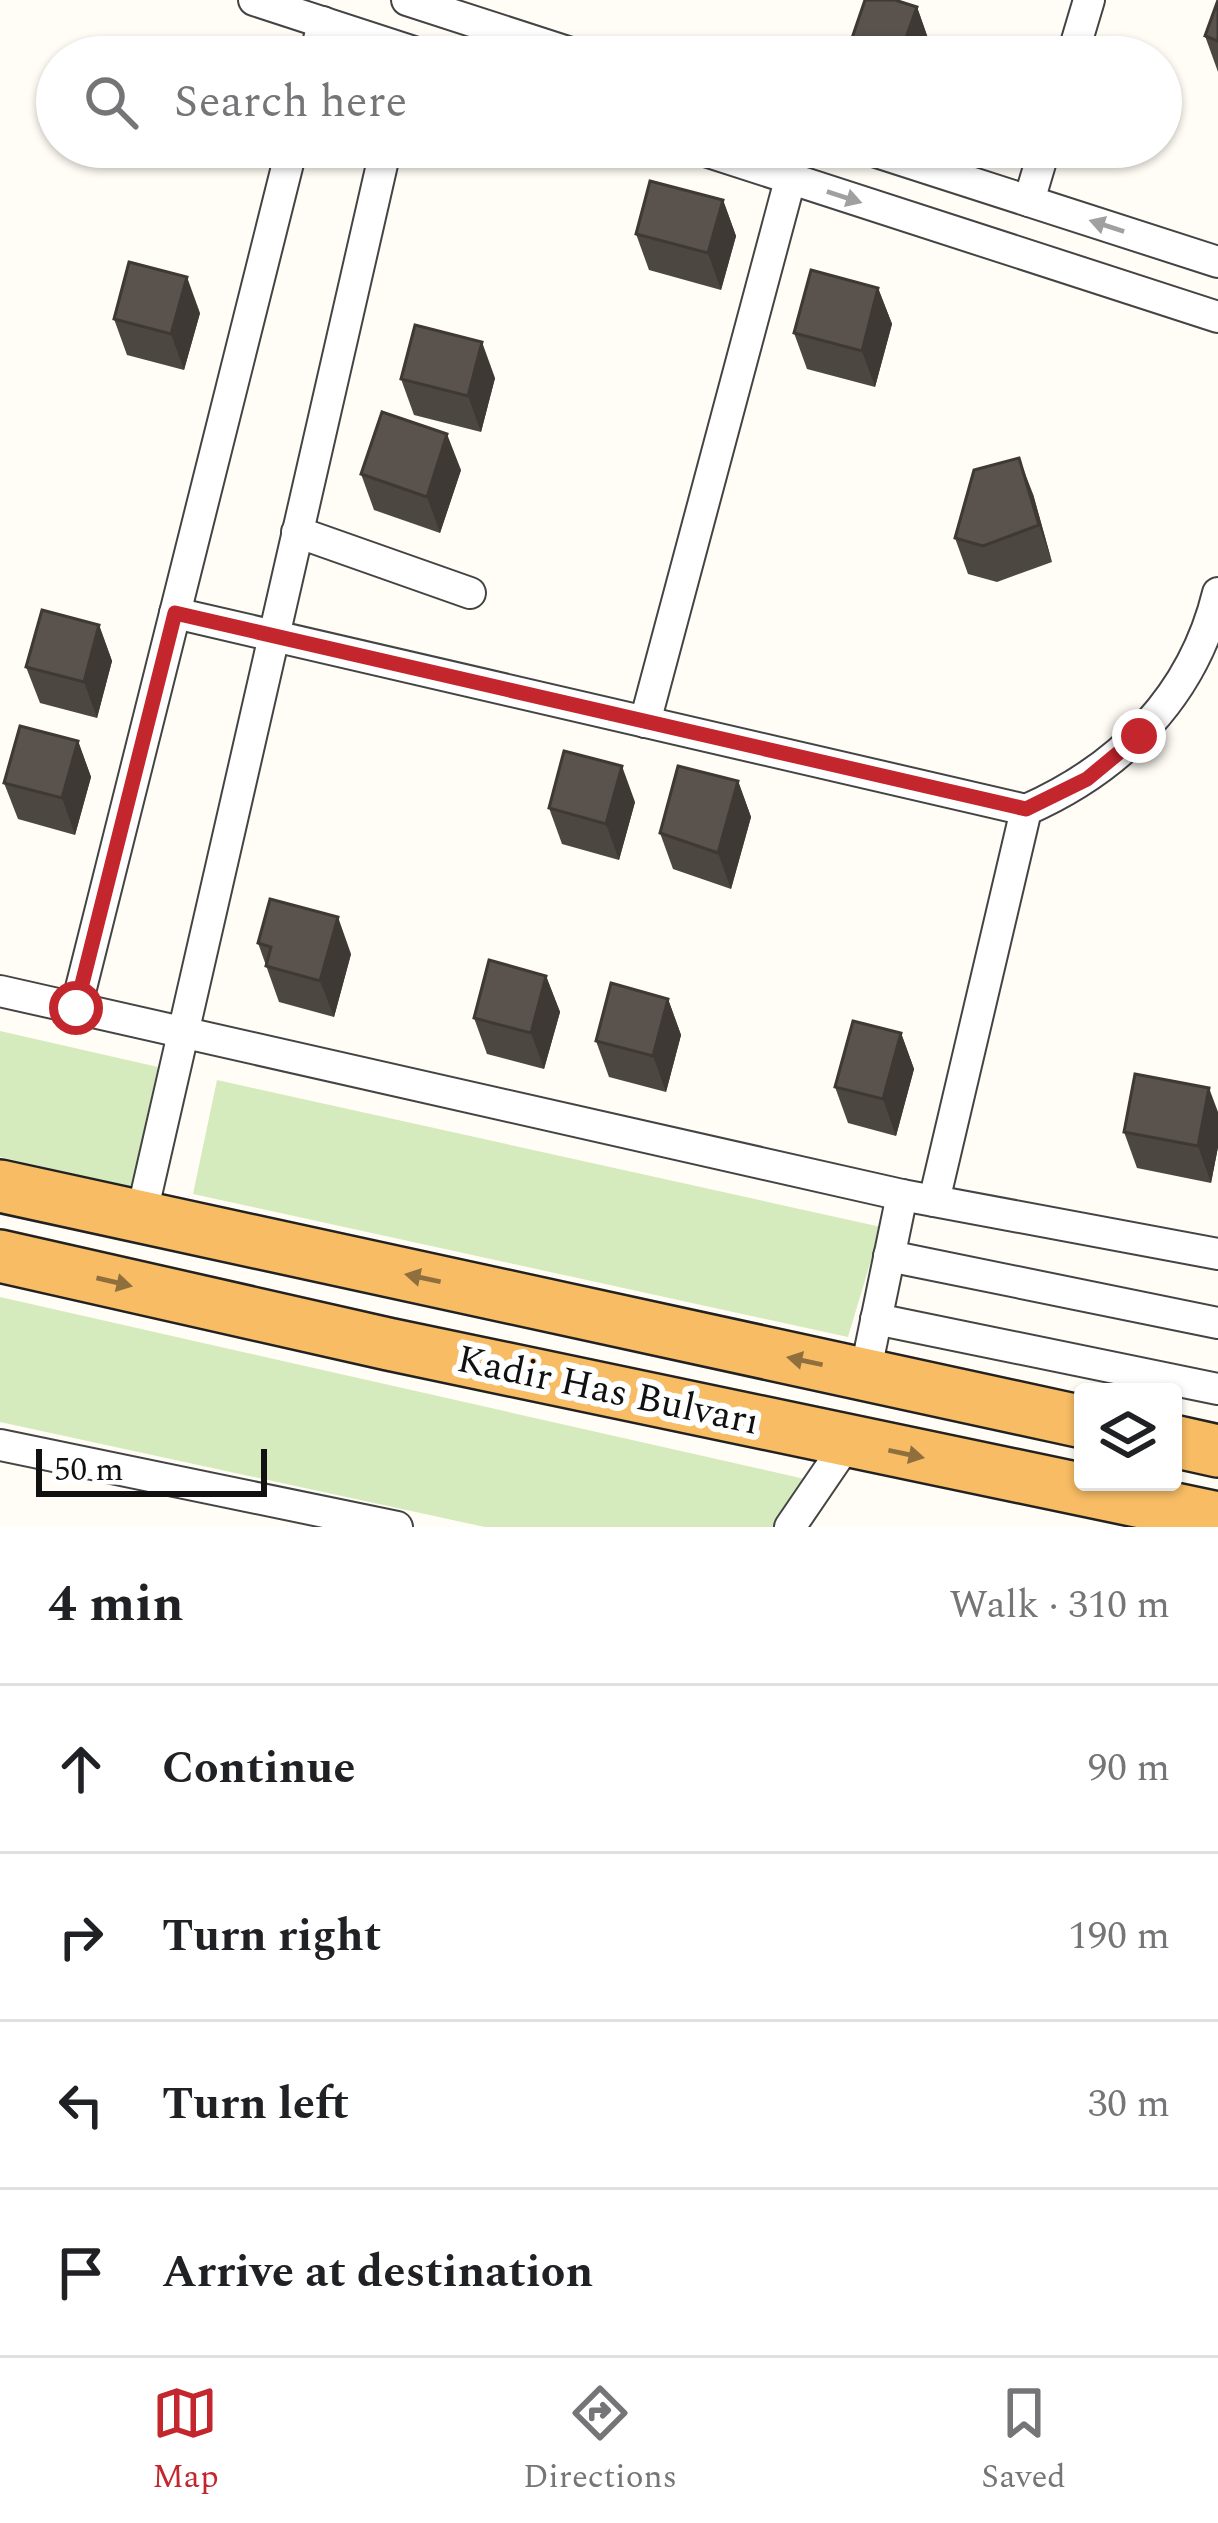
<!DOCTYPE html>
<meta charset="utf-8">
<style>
body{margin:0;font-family:Spectral,serif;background:#f2f2f2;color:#202124}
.controls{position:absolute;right:36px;bottom:36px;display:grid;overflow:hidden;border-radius:12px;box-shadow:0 3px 9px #0004}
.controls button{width:108px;height:108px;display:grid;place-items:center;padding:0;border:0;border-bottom:3px solid #e0e0e0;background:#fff;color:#202124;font:60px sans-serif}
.scale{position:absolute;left:36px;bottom:30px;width:231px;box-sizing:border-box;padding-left:12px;border:6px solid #111;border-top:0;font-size:33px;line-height:42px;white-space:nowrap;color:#111;-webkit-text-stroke:9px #fff;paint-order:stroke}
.stop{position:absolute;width:36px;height:36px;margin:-27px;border:9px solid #c4262e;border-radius:50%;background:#fff}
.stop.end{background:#c4262e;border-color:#fff;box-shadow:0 3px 12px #0008}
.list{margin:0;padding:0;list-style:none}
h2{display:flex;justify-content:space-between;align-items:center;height:156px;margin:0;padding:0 48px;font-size:51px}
h2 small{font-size:39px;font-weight:400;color:#757577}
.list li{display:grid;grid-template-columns:78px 1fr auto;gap:36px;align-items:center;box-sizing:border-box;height:168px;padding:0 48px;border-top:3px solid #e0e0e0}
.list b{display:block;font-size:45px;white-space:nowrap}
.list em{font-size:39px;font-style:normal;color:#757577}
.icon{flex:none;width:66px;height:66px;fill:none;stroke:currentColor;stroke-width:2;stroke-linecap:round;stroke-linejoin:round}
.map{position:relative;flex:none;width:1218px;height:1527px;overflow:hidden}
.search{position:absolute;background:#fff;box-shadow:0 3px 9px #0004;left:36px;right:36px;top:36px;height:132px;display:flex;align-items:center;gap:30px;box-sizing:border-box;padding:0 42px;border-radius:66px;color:#757577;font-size:45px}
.sheet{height:828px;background:#fff}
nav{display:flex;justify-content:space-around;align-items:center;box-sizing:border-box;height:168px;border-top:3px solid #e0e0e0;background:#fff;font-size:33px;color:#757577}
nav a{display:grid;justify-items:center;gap:6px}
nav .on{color:#c4262e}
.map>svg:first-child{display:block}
</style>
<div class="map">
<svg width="1218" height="1527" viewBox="0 0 1218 1527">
<rect width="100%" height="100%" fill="#fffdf5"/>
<!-- green -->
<g fill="#d5ebbd">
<path d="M0,1031L158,1067L131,1187L0,1157Z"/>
<path d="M217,1080L881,1227L848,1337L193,1194Z"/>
<path d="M0,1297L809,1480L774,1527H485L0,1422Z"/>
</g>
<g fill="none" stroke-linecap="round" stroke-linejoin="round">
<defs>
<g id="minor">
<path d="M254,0L429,57"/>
<path d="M407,0L583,57"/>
<path d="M315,57L323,22"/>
<path d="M1072,57L1089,0"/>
<path d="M693,147L1218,317"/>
<path d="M861,147L1218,262"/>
<path d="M1029,201L1045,147"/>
<path d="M297,532L470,593"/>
<path d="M175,613L1026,810"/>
<path d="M645,722L790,180"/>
<path d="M0,991L902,1195L1218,1254"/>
<path d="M76,1008L292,147"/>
<path d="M934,1201L1026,810C1121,768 1193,696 1218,593"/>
<path d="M141,1217L386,147"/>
<path d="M889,1256L1218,1323"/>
<path d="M876,1319L1218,1389"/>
<path d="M865,1374L902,1195"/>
<path d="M0,1445L397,1527"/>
<path d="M790,1527L848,1442"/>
</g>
<g id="trunk">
<path d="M0,1186L1083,1422"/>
<path d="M0,1256L388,1344L1218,1518"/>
<path d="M1173,1441L1218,1451"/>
</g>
</defs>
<!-- minor casing -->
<use href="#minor" stroke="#444" stroke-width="34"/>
<!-- trunk casing -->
<use href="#trunk" stroke="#222" stroke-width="56"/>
<!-- minor -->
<use href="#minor" stroke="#fff" stroke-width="30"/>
<!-- trunk -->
<use href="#trunk" stroke="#f7bc64" stroke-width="51"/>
</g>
<!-- wall -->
<g fill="#4d4742">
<path d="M1218,0V72L1205,36Z"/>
<path d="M917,7L930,44L925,57H859L852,38Z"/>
<path d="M723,200L736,236L721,290L649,270L636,234Z"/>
<path d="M878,288L892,324L875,387L807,369L794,333Z"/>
<path d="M200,313L184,370L127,355L114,319Z"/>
<path d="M495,378L481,432L414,415L401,379Z"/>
<path d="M461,470L440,533L374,510L361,474Z"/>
<path d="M1033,494L1052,562L997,582L968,574L955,538Z"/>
<path d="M99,625L112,661L97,718L40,703L26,667Z"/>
<path d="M78,741L91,777L75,835L18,819L4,783Z"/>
<path d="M738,781L751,817L731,889L673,869L660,833Z"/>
<path d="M635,802L619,860L562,844L549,808Z"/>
<path d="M258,943L351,954L334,1017L279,1002Z"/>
<path d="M546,976L560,1012L544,1069L487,1054L474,1018Z"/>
<path d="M668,999L681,1035L666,1092L609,1077L596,1041Z"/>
<path d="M901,1033L914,1069L896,1136L848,1123L835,1087Z"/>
<path d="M1218,1112V1147L1211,1183L1137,1168L1124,1132Z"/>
</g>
<!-- shaded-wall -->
<g fill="#3f3936">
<path d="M917,7L930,44L925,57H901L900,54Z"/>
<path d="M723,200L736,236L721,290L708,253Z"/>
<path d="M187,277L200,313L184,370L171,334Z"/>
<path d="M878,288L892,324L875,387L862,351Z"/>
<path d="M482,342L495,378L481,432L468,396Z"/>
<path d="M447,434L461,470L440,533L427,497Z"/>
<path d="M1019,458L1033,494L1052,562L1039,525Z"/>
<path d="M99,625L112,661L97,718L84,682Z"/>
<path d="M78,741L91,777L75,835L62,798Z"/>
<path d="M622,766L635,802L619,860L606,824Z"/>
<path d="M738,781L751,817L731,889L718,853Z"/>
<path d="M338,917L351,954L334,1017L320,981Z"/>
<path d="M546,976L560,1012L544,1069L531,1033Z"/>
<path d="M668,999L681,1035L666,1092L653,1056Z"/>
<path d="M901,1033L914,1069L896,1136L883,1099Z"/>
<path d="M1209,1088L1218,1112V1147L1211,1183L1198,1146Z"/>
</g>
<!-- building -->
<g fill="#5a524d" stroke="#3f3936" stroke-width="3">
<path d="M865,0H895L917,7L900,54L852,38Z"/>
<path d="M1218,0V41L1205,36Z"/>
<path d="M650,181L723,200L708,253L636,234Z"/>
<path d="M129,262L187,277L171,334L114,319Z"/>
<path d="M811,270L878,288L862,351L794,333Z"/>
<path d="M415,325L482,342L468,396L401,379Z"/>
<path d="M382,412L447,434L427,497L361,474Z"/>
<path d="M1019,458L1039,525L983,546L955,538L974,470Z"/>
<path d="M42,610L99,625L84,682L26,667Z"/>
<path d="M20,726L78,741L62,798L4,783Z"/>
<path d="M564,751L622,766L606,824L549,808Z"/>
<path d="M678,766L738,781L718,853L660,833Z"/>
<path d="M270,899L338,917L320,981L266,966L271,947L258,943Z"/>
<path d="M489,960L546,976L531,1033L474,1018Z"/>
<path d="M611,983L668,999L653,1056L596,1041Z"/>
<path d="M853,1021L901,1033L883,1099L835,1087Z"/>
<path d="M1135,1074L1209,1088L1198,1146L1124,1132Z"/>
</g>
<!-- one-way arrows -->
<defs><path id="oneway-solid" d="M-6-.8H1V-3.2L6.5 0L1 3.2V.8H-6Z" transform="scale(3)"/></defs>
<g fill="#a0a0a0">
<use href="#oneway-solid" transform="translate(844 197) rotate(18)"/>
<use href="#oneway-solid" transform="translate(1107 226) rotate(-162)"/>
</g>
<g fill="#906f3f">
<use href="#oneway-solid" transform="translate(423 1278) rotate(-168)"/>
<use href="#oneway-solid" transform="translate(114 1282) rotate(13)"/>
<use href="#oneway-solid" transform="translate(805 1361) rotate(-168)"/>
<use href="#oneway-solid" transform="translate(906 1454) rotate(12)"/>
</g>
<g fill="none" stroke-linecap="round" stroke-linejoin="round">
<!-- route -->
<path stroke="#c4262e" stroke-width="15" d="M76,1008L175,613L1026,809L1087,779L1139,736"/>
</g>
<g text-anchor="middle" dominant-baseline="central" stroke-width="12" stroke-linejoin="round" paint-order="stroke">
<!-- street labels -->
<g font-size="39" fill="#111" stroke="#fff">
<text transform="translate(608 1391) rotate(12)">Kadir Has Bulvarı</text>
</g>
</g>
</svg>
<div class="controls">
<button><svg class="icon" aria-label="layers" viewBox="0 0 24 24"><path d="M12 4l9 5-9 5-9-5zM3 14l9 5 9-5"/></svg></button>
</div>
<div class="scale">50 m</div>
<div class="stop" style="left:76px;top:1008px"></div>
<div class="stop end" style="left:1139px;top:736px"></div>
<div class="search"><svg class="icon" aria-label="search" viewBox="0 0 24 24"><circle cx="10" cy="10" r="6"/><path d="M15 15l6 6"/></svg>Search here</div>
</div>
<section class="sheet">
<h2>4 min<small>Walk · 310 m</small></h2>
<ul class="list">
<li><svg class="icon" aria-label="ahead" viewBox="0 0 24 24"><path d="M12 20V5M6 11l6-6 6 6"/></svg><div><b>Continue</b></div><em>90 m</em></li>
<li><svg class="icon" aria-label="right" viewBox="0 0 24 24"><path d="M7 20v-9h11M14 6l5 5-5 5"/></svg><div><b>Turn right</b></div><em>190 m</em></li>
<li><svg class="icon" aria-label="left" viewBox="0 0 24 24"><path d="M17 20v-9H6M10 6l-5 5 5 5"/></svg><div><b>Turn left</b></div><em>30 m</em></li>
<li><svg class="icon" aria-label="arrive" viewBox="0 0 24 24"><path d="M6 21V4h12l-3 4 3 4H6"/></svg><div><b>Arrive at destination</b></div></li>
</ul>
</section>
<nav>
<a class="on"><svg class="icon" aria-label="map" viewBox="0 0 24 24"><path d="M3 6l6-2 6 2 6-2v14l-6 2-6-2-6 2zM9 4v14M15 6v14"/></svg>Map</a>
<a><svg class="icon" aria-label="directions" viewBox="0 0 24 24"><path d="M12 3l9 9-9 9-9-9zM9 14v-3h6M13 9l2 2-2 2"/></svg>Directions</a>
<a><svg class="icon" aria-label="saved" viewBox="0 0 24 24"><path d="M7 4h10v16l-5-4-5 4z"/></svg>Saved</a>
</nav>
